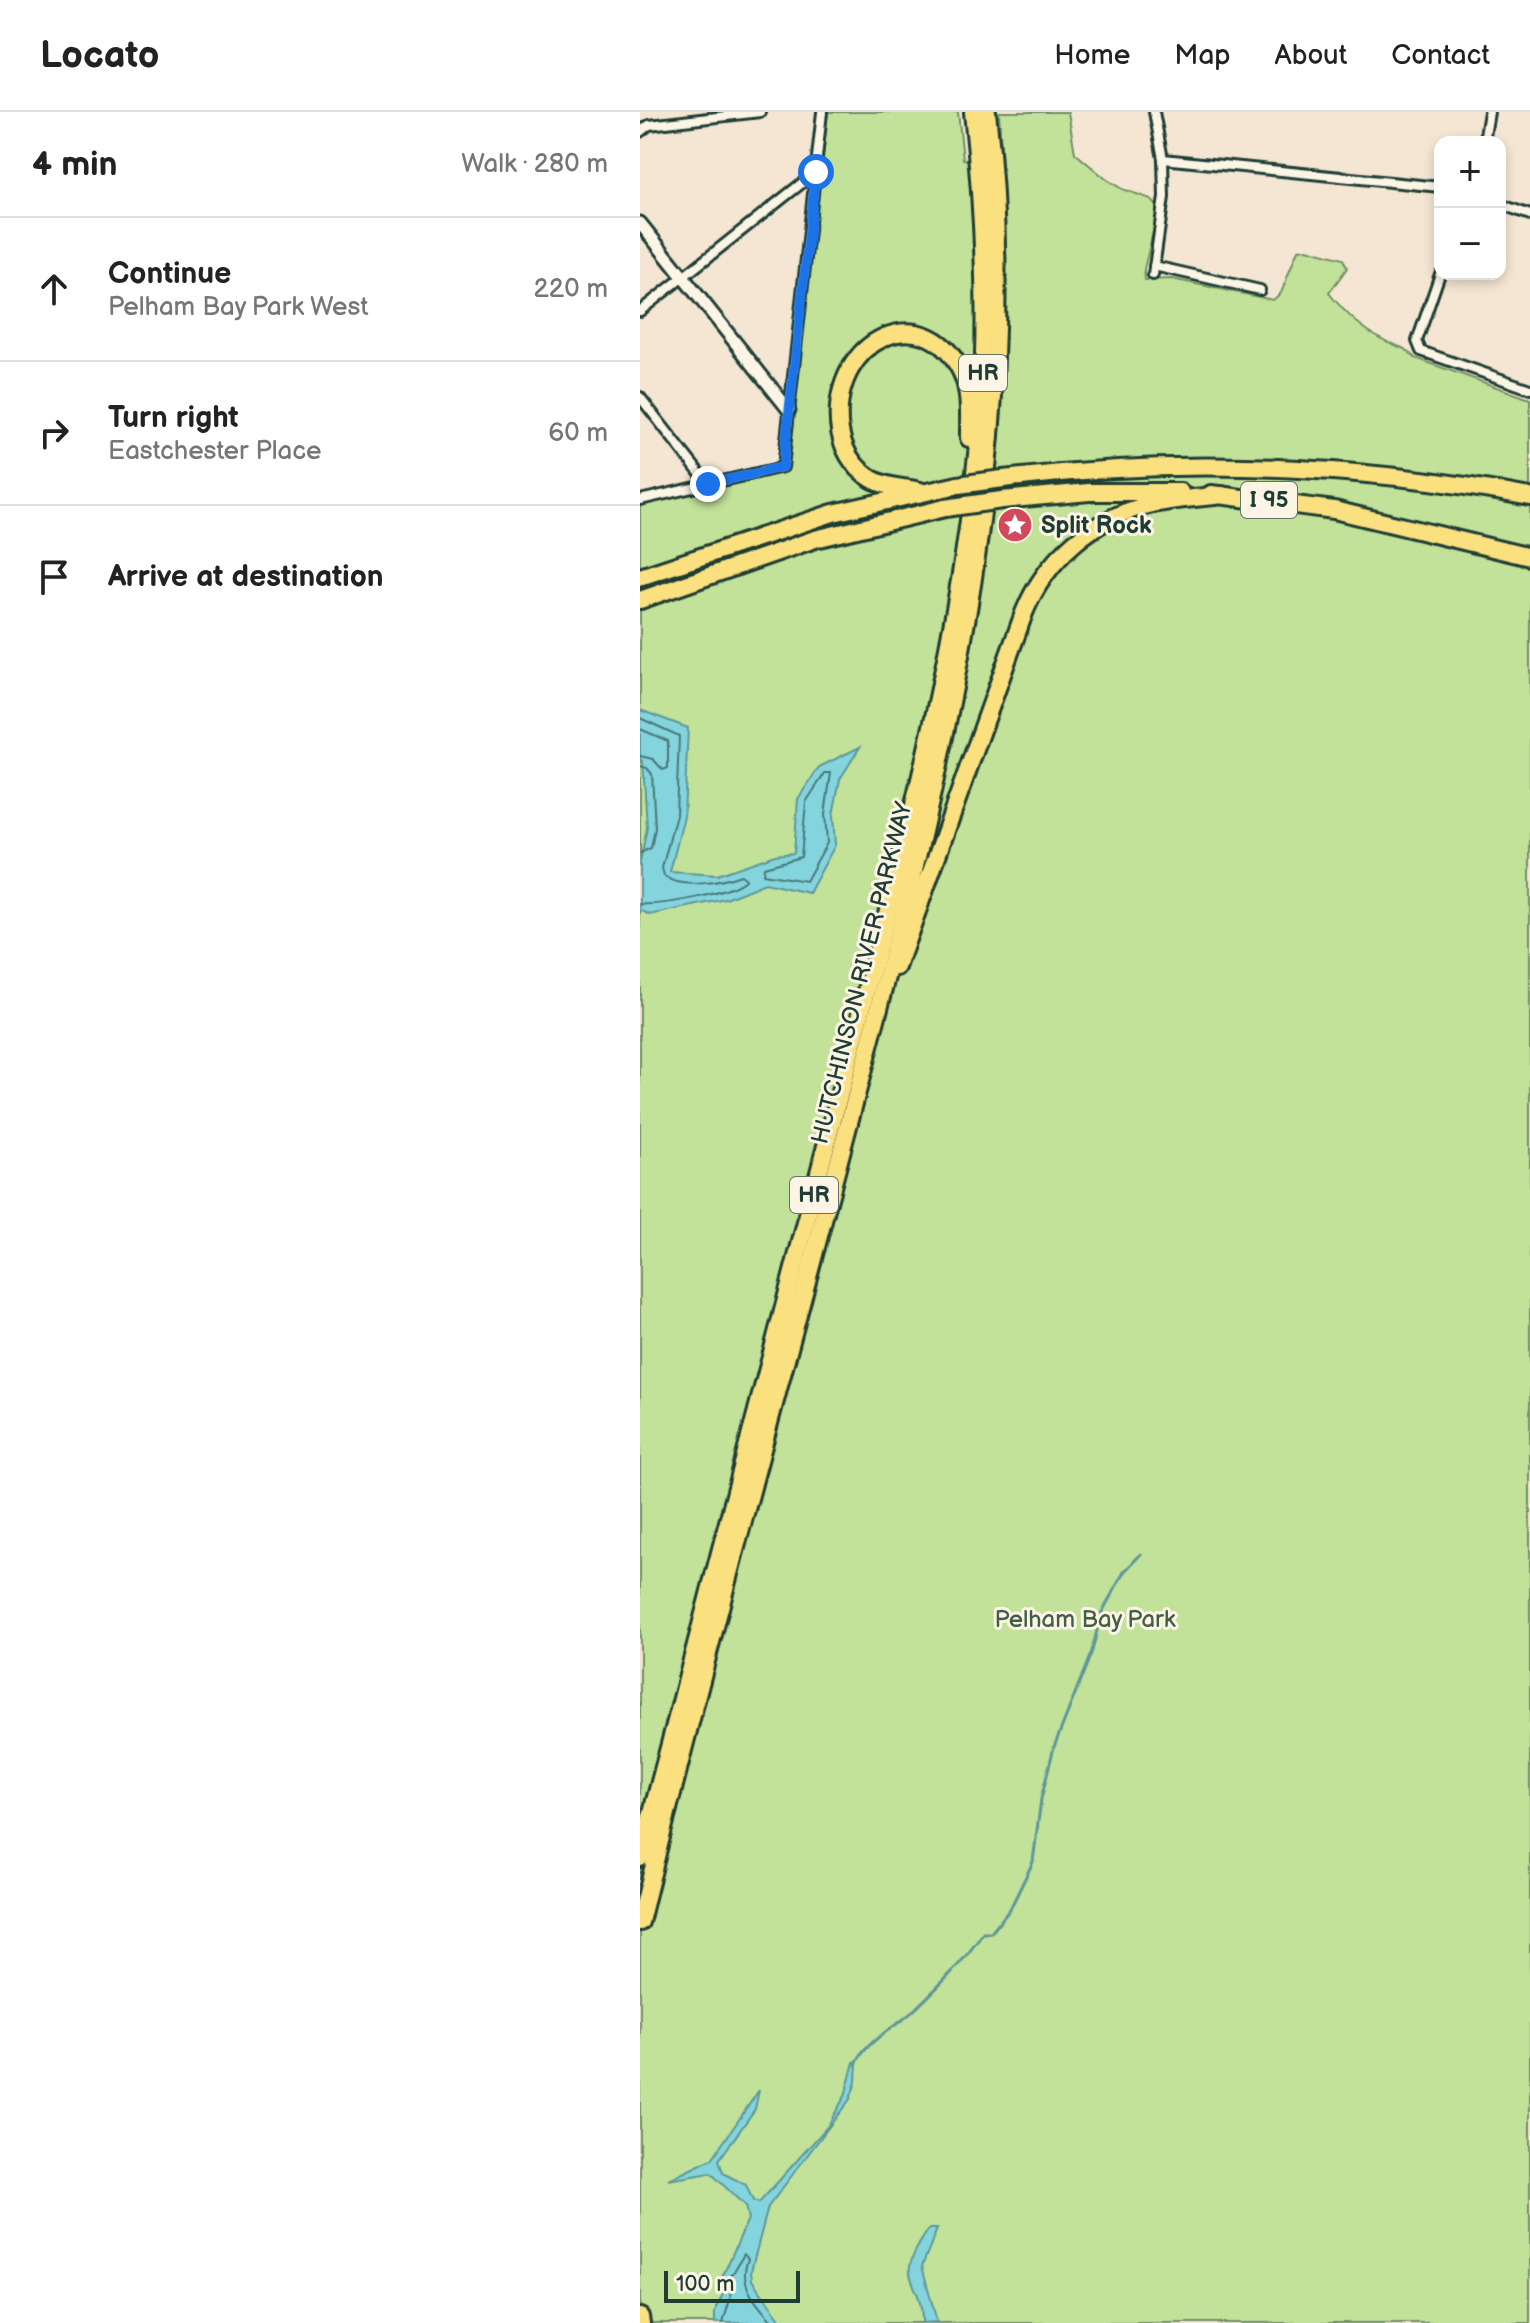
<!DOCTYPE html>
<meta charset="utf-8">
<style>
body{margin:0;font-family:"Balsamiq Sans",sans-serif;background:#f6f6f6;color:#222}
.controls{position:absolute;right:24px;top:24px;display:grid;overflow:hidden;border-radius:16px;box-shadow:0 4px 12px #0003}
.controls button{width:72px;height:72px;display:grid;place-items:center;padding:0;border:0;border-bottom:2px solid #e0e0e0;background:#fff;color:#222;font:40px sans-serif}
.scale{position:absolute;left:24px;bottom:20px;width:136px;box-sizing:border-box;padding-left:8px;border:4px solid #1f3d34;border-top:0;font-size:22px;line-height:28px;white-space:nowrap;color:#1f3d34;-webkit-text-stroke:6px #fcf5e5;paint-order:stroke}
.stop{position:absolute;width:24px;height:24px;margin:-18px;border:6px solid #1a73e8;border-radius:50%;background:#fff}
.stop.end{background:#1a73e8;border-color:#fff;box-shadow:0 2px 8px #0008}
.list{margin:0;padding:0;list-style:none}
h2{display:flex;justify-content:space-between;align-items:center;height:104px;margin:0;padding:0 32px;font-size:34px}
h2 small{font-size:26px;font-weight:400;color:#767676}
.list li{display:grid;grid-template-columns:52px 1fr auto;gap:24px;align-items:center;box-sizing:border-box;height:144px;padding:0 32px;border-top:2px solid #e0e0e0}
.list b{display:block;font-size:30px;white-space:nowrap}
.list p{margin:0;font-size:26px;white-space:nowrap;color:#767676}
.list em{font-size:26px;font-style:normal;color:#767676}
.icon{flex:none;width:44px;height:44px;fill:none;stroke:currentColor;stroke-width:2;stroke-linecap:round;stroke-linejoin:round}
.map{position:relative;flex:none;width:890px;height:2211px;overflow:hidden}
header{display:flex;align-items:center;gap:48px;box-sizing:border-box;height:112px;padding:0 40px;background:#fff;border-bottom:2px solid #e0e0e0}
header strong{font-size:38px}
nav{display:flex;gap:44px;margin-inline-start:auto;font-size:28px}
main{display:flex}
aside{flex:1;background:#fff}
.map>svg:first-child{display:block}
</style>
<header>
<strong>Locato</strong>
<nav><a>Home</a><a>Map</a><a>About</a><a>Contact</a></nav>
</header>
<main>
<aside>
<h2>4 min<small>Walk · 280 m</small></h2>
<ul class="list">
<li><svg class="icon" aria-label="ahead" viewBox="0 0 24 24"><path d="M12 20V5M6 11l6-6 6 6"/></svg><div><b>Continue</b><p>Pelham Bay Park West</p></div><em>220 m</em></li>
<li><svg class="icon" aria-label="right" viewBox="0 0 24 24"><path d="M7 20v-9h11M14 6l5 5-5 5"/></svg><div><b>Turn right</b><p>Eastchester Place</p></div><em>60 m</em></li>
<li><svg class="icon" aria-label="arrive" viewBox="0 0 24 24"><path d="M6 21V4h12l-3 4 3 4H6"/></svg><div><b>Arrive at destination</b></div></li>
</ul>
</aside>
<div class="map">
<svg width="890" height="2211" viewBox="0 0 890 2211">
<rect width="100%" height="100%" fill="#f5e6d3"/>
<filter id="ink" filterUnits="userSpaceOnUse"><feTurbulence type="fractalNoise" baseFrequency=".0125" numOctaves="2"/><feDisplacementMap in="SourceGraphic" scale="16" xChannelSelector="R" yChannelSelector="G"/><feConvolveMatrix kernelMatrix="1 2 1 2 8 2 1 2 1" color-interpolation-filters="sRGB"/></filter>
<g filter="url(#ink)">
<!-- green -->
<path fill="#c2e199" stroke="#708f66" stroke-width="2" d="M188,0H318L323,47L362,56L359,0H428L435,41L466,67L482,77L511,87L516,93V108L504,157L505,168L532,167L633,188L641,181L658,138L667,137L703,147L707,156L689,181C704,200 720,216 742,227C754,234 767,235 775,246L890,287V2211H0V394L145,356Z"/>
<!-- water -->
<g fill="#84d4de" stroke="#5c989a" stroke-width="2">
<path d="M0,598L48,616L44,704L30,760L77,763L135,743L154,741L158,687L179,655L220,635L200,667L193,703L195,733L169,781L125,771L86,787L10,803L0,798V751L7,716L3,650L0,647Z"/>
<path d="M217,1949L216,1970L210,1987L128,2095L111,2159L112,2168L143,2211H75V2200L83,2182L81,2168L108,2107L105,2094L71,2061L28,2068L72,2047L119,1978L115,1997L79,2048L83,2061L106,2073L113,2089L119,2091L187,2015L205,1984L214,1950Z"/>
<path d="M289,2117H297L282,2154L297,2210L282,2211C283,2163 250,2172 289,2117Z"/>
</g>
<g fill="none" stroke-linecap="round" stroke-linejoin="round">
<!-- shore -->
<g stroke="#477978" stroke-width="2">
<path d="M0,606L39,624L36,703L22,756L24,764C43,778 81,770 101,763L106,767C92,782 20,794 0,792"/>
<path d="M0,617L28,629V656L23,658L13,647L0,644"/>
<path d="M0,654L7,656L12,662L15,716L11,736L0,741"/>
<path d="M191,661L185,702L187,731L166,769L123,762L124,755L161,745L166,690L185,661Z"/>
<path d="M83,2211L91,2184L89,2168L104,2142L108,2147C97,2172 117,2193 134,2211"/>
</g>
<!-- stream -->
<path stroke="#5c989a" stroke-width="3" d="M216,1953C224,1930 253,1917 271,1901C297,1876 323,1851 343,1821H351L370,1797L393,1750L401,1687L414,1635L452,1539L461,1502L484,1460L501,1442"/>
<defs>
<g id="minor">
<path d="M0,20L9,13L120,0"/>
<path d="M844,30L849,0"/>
<path d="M523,47L800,75"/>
<path d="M860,92L890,103"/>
<path d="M514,154L620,178"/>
<path d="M800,162L777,229L781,239L890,277"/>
<path d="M513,163L524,85L523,47L514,0"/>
<path d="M0,199L176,60"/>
<path d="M0,285L68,372"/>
<path d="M0,388L143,355L182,0"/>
</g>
<path id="tertiary" d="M0,111L149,298"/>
<g id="motorway">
<path d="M363,367C541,345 714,352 890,385"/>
<path d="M280,379C264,375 247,376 232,367C212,355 201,335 199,311C193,227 284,184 321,259C331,279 329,304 329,326"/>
<path d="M571,382L694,398L890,445"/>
<path d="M362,388L449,380H540"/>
<path d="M0,465L193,401L318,373"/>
<path d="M0,488L175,427L305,396"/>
<path d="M257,855L384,501C406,446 455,404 513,392C536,387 559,386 582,383"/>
<path d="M0,1746C65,1500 129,1254 193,1007C255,771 324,532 342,287C348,191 343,95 333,0"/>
<path d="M0,1810C66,1539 141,1270 212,999C299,669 386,345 347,0"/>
<path d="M0,2205L1,2211"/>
</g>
</defs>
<!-- minor casing -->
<use href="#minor" stroke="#1f3d34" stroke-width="14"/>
<!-- tertiary casing -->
<use href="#tertiary" stroke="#1f3d34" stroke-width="17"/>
<!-- motorway casing -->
<use href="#motorway" stroke="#1f3d34" stroke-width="22"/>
<!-- minor -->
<use href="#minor" stroke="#fcf5e5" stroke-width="8"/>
<!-- tertiary -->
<use href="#tertiary" stroke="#fcf5e5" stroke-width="11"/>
<!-- motorway -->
<use href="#motorway" stroke="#fbe080" stroke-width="16"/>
<defs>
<g id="motorway-bridge">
<path d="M318,373L363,367"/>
<path d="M305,396L362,388"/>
</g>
</defs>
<!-- motorway-bridge casing -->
<use href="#motorway-bridge" stroke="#1f3d34" stroke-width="22" stroke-linecap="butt"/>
<!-- motorway-bridge -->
<use href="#motorway-bridge" stroke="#fbe080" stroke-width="16"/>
</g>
</g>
<g fill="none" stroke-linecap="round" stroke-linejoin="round" filter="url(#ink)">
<!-- route -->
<path stroke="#1a73e8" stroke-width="10" d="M68,372L143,355L176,60"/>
</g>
<!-- icons -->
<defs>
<symbol id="sight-disc" viewBox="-11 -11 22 22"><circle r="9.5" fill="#d1495b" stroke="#fcf5e5"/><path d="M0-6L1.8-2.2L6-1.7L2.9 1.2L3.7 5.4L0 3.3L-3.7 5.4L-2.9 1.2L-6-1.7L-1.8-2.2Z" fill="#fff"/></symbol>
</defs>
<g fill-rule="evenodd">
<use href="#sight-disc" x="355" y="393" width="40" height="40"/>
</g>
<g text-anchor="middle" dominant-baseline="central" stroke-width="6" stroke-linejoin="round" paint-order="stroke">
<!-- shield labels -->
<g fill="#fcf5e5" stroke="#617469" stroke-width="2">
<rect x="319" y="243" width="48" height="36" rx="6"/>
<rect x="601" y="370" width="56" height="36" rx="6"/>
<rect x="150" y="1065" width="48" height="36" rx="6"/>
</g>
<g font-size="22" font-weight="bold" fill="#1f3d34">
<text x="343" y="261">HR</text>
<text x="629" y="388">I 95</text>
<text x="174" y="1083">HR</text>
</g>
<!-- poi labels -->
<g font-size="24" font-weight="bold" fill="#1f3d34" stroke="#fcf5e5" text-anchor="start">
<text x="401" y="413">Split Rock</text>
</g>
<!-- street labels -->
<g font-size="24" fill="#1f3d34" stroke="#fcf5e5">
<text transform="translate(222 861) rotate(-76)">HUTCHINSON RIVER PARKWAY</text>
</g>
<!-- park labels -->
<g font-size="24" fill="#405e48" stroke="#fcf5e5">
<text x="445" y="1507">Pelham Bay Park</text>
</g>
</g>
</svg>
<div class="controls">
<button>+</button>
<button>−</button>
</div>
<div class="scale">100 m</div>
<div class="stop" style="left:176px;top:60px"></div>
<div class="stop end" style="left:68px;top:372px"></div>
</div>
</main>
